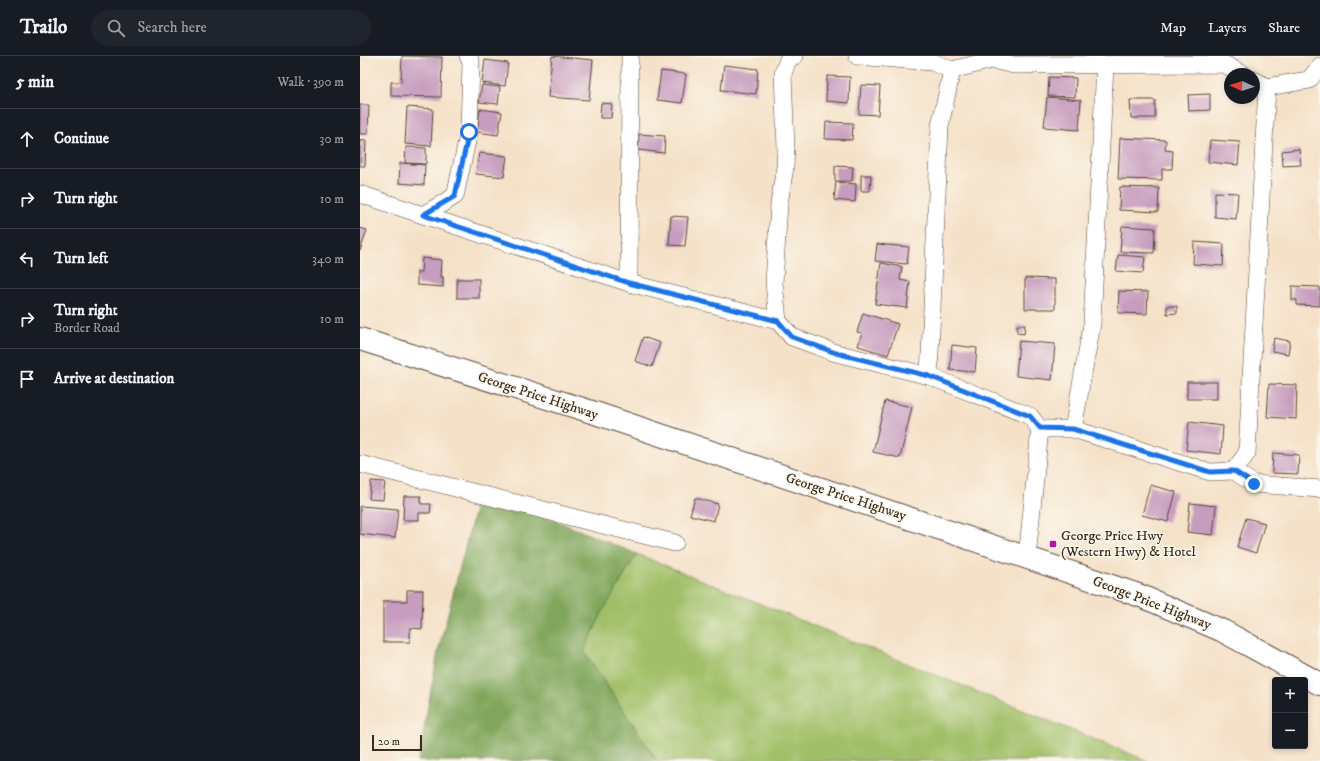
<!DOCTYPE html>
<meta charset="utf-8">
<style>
body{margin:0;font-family:"IM FELL DW Pica",serif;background:#20242c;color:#f1f3f6}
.controls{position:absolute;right:12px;bottom:12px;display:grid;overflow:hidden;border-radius:4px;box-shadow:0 2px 6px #0003}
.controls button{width:36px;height:36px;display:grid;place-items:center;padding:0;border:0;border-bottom:1px solid #363941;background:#171b24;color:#f1f3f6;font:20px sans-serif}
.compass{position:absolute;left:864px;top:12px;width:36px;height:36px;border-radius:50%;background:#171b24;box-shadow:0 2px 6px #0003;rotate:273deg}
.scale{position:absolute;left:12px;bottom:10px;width:50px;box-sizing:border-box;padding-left:4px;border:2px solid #3b2a1e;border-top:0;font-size:11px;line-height:14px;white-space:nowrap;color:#3b2a1e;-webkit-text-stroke:3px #fbf7ec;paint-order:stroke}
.stop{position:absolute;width:12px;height:12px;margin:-9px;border:3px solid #1a73e8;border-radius:50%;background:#fff}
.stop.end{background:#1a73e8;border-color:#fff;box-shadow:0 1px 4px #0008}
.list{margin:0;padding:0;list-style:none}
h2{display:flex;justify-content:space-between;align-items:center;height:52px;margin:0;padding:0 16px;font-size:17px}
h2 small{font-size:13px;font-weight:400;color:#9ea1a6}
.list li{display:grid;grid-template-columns:26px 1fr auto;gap:12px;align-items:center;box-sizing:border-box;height:60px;padding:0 16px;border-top:1px solid #363941}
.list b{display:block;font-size:15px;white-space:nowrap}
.list p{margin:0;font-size:13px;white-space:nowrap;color:#9ea1a6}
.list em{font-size:13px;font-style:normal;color:#9ea1a6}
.icon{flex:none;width:22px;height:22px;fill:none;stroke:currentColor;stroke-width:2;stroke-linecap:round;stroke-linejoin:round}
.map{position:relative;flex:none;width:960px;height:705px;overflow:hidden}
header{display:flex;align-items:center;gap:24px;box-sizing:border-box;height:56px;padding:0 20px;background:#171b24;border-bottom:1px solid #363941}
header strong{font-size:19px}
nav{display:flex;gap:22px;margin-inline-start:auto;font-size:14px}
.search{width:280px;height:36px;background:#20242c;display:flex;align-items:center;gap:10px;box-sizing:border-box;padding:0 14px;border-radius:22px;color:#9ea1a6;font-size:15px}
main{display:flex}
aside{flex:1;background:#171b24}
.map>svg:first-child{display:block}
</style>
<header>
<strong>Trailo</strong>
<div class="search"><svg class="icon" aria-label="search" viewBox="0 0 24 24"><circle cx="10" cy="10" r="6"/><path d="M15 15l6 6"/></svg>Search here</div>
<nav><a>Map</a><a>Layers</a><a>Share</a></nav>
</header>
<main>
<aside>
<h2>5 min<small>Walk · 390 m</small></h2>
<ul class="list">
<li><svg class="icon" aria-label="ahead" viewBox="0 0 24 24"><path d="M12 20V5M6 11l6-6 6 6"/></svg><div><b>Continue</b></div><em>30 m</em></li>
<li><svg class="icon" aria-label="right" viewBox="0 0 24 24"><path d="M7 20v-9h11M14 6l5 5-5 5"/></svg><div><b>Turn right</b></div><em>10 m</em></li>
<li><svg class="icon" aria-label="left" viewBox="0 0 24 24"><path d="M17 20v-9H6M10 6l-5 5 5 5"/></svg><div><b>Turn left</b></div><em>340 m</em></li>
<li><svg class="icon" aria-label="right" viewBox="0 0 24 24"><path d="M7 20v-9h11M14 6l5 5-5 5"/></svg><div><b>Turn right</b><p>Border Road</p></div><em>10 m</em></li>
<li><svg class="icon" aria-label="arrive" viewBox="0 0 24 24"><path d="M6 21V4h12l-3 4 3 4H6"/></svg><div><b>Arrive at destination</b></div></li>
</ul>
</aside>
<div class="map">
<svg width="960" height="705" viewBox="0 0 960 705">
<rect width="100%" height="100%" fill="#fbf7ec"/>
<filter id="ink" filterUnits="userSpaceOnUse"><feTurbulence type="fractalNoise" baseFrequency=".025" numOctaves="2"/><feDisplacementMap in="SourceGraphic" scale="8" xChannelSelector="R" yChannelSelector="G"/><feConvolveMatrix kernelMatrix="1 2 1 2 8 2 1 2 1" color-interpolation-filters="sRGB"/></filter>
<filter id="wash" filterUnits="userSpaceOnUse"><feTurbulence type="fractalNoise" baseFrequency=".012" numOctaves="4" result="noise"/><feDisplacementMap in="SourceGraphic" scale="16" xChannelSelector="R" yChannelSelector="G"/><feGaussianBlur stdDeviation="0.9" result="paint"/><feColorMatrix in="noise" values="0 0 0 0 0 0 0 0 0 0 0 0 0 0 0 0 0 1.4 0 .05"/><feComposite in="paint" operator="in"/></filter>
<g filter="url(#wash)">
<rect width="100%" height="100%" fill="#f5e1c8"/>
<!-- green -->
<path fill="#a0bf67" stroke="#6e7442" d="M277,498L788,705H297L224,595L243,555Z"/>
<!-- forest -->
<path fill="#80a65c" stroke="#5e683d" d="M120,434L277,498L243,555L224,595L297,705H58L78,596Z"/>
<g id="blocks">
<!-- building -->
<g fill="#c79dbf">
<path d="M42,0L82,1L81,41L31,40V26H41Z"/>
<path d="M192,0L233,4L229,44L188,41Z"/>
<path d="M125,4L148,7L145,30L122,27Z"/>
<path d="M364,9L398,13L396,38L361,34Z"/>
<path d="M301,15L326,18L322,47L297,44Z"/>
<path d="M467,20L490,21L489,47L466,45Z"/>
<path d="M689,21L716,22L715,41L688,40Z"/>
<path d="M122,29L140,31L138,48L119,46Z"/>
<path d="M501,29L520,30L518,59L499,58Z"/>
<path d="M850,38V54L829,55L828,39Z"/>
<path d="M687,41L721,44L719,74L684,71Z"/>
<path d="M770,44H795V62H771Z"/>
<path d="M241,47L252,48L251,62H240Z"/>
<path d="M0,49H9L8,78H0Z"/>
<path d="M47,51L73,53L71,90L45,88Z"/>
<path d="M120,53L142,56L138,79L117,76Z"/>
<path d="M466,66L493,67L492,84L465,83Z"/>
<path d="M279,78L305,80L304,97L278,94Z"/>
<path d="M760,82L806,84L805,94L813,95L812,113H802V124L758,123Z"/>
<path d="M0,84L6,85L5,110H0Z"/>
<path d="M850,84L880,86L878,109L848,106Z"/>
<path d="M46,91L66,92V108L45,107Z"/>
<path d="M939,93L941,109L923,110L922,95Z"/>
<path d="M119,97L147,100L144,121L116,118Z"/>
<path d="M40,107L65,109L64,129L39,127Z"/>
<path d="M475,110L493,111L492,125H475Z"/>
<path d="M501,119H511L510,135H501Z"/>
<path d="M476,126L496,128L495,146L474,144Z"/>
<path d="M760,131L799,132L798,156L759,154Z"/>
<path d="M855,136L878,137L876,163L855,161Z"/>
<path d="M311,160L328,161L325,190L309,189Z"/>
<path d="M762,170L795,172L794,197L760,196Z"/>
<path d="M0,172L7,174L0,195Z"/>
<path d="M834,186L864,188L863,210L833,208Z"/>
<path d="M517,188L549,191L547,208L515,205Z"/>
<path d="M758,199L785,201L783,217L756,215Z"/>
<path d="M62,202L82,204L81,221H83V231L57,229V216H61Z"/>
<path d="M521,207L542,211L540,224L550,226L547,252L515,248Z"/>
<path d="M665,222L695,223V253H665Z"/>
<rect x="97" y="223" width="22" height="19"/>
<path d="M932,230L960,231V250L937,249V244H932Z"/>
<path d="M759,235L788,236L787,258L758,257Z"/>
<path d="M807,250H817V257L807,258Z"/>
<path d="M503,257L538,268L528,299L498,290L502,277L497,276Z"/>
<path d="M657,269H665L664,278L657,277Z"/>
<path d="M283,281L300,287L292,311L275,305Z"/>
<path d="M914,282L930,285L928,298L912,295Z"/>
<path d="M659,285L695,288L692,324L656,320Z"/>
<path d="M592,289L617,292L615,316L590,314Z"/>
<rect x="827" y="326" width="30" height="17"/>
<path d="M909,328L937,329L936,363L907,361Z"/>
<path d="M525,345L552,351L540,402L513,396Z"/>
<path d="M829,366L863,370L861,398L826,394Z"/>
<path d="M913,397L939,399L938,418L912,417Z"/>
<path d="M11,425L25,426L23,444L9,443Z"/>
<path d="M790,429L816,436L808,466L782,459Z"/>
<path d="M44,440H61V448H71L70,457H59V464H43Z"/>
<path d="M335,442L358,448L354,465L330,459Z"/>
<path d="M830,447L856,450L853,479L827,476Z"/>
<path d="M0,450L38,453L35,482L0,478Z"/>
<path d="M886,462L905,467L896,497L877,491Z"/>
<path d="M47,534H63L62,573L50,572V586H23V545H47Z"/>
</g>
</g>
</g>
<g filter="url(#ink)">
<use href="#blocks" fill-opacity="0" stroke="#574538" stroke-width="1"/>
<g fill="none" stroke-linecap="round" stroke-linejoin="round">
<defs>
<g id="street">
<path d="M497,0L572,6L592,14L632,4L654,9L864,8L883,18"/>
<path d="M894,24L907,31L949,24L960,10"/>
<path d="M0,138L63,159L95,140L109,76L111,6L108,0"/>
<path d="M63,159L269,227L418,265L432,281L476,297L569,320L670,360L680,373L667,502"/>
<path d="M269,227L270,0"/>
<path d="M418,265L414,227L419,148L425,111L426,92L423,18L428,3L435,0"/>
<path d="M569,320L580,70L592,14"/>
<path d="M680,373H713L850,416L874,415L887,397L907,31"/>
<path d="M713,373L732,268L745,9"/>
<path d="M0,408L315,487"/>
<path d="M874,415L894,428L960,433"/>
</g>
<path id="highway" d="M0,283L235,357L781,540L863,575L960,628"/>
</defs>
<!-- street casing -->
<use href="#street" stroke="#574538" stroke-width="18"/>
<!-- highway casing -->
<use href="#highway" stroke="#574538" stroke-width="24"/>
<!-- street -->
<use href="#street" stroke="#fff" stroke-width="17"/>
<!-- highway -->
<use href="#highway" stroke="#fff" stroke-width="22"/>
</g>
</g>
<g fill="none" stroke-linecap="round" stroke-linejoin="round" filter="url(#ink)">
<!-- route -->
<path stroke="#1a73e8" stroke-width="5" d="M109,76L95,140L63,159L269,227L418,265L432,281L476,297L569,320L670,360L680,372L713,373L850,416L874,415L894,428"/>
</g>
<!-- markers -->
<rect fill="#b5179e" stroke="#fbf7ec" stroke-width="1.5" x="689" y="484" width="8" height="8" rx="2"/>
<g text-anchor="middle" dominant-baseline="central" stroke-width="3" stroke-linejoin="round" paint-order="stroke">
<!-- street labels -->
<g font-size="14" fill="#3b2a1e" stroke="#fbf7ec">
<text transform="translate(178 340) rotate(18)">George Price Highway</text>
<text transform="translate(486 441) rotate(18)">George Price Highway</text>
<text transform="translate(792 547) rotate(21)">George Price Highway</text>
</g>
<!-- poi labels -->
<g font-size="14" fill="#3b2a1e" stroke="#fbf7ec" text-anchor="start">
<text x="701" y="480">George Price Hwy<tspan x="701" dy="16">(Western Hwy) &amp; Hotel</tspan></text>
</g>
</g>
</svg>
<div class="controls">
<button>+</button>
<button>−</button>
</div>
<svg class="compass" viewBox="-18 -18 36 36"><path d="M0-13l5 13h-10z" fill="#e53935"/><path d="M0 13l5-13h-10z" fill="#9ea1a6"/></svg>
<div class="scale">20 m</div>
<div class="stop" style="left:109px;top:76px"></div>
<div class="stop end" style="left:894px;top:428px"></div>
</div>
</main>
